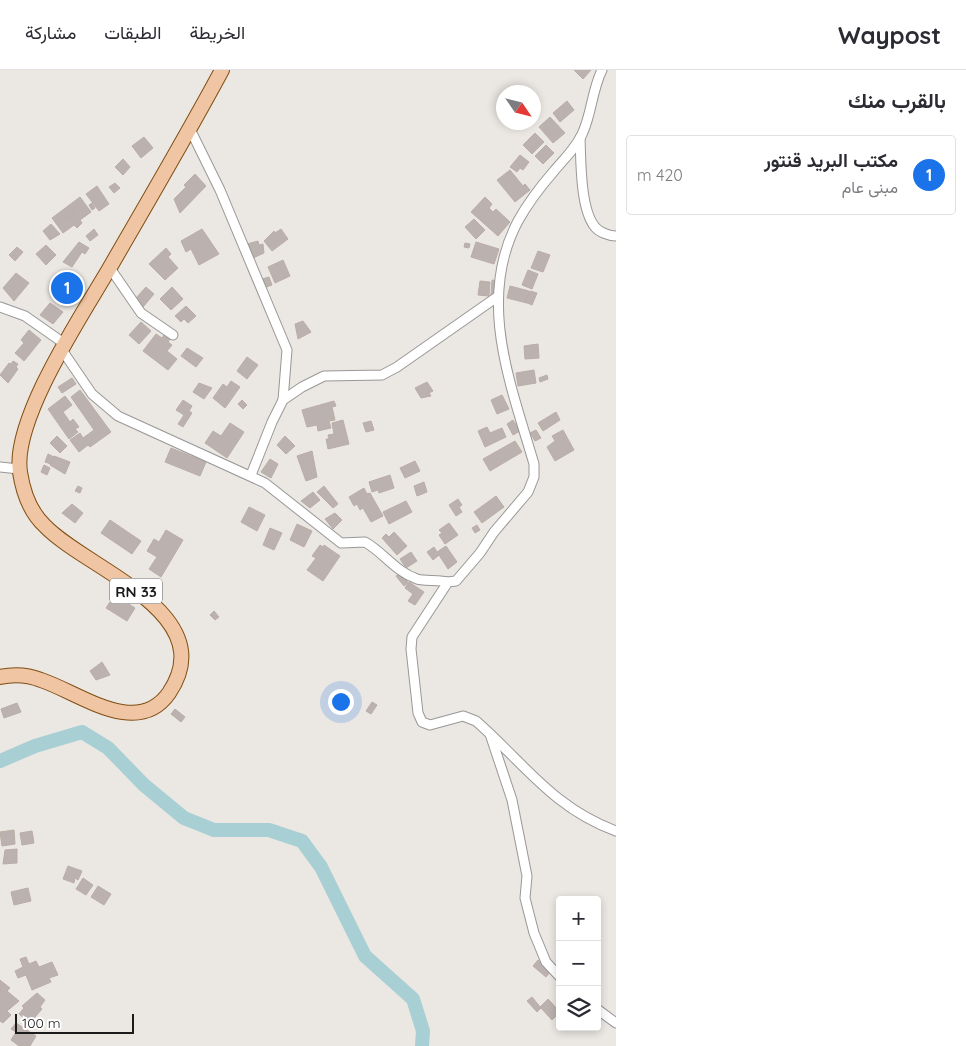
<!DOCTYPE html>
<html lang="ar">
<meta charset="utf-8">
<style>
body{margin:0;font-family:Quicksand,Vazirmatn,sans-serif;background:#f7f7f7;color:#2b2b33;direction:rtl}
.controls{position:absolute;right:15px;bottom:15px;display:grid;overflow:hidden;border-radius:5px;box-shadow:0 2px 8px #0003}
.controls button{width:45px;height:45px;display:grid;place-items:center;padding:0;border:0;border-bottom:1px solid #e1e1e2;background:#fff;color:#2b2b33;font:25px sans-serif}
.compass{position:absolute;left:496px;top:15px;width:45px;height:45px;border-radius:50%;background:#fff;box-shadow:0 2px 8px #0003;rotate:125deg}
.scale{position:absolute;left:15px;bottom:12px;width:119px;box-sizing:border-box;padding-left:5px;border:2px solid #1b1b1b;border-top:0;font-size:14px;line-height:18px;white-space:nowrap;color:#1b1b1b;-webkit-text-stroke:4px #fff;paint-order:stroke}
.you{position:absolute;left:340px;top:631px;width:18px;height:18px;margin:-12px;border:4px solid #fff;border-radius:50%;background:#1a73e8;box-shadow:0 0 0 8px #1a73e833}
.badge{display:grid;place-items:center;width:32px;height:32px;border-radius:50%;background:#1a73e8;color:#fff;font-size:16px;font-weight:700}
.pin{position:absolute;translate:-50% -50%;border:2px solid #fff;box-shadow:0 1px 5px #0006}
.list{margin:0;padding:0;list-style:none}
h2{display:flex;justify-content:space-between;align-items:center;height:65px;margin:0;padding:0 20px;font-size:21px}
h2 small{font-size:16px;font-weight:400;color:#7c7c81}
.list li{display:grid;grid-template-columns:32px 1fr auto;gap:15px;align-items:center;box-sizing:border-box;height:80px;margin:0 10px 10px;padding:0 10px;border:1px solid #e1e1e2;border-radius:5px}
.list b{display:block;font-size:19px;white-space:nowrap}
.list p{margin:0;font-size:16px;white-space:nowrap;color:#7c7c81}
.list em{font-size:16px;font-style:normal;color:#7c7c81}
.icon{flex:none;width:28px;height:28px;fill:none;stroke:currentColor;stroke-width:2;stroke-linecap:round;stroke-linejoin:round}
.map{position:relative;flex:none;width:616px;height:976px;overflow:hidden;direction:ltr}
header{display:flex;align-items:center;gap:30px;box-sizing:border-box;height:70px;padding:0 25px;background:#fff;border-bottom:1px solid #e1e1e2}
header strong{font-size:24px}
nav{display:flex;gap:28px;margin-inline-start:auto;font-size:18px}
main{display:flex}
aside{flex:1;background:#fff}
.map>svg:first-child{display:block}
</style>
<header>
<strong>Waypost</strong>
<nav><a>الخريطة</a><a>الطبقات</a><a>مشاركة</a></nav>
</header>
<main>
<aside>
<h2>بالقرب منك<small></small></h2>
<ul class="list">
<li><span class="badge">1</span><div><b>مكتب البريد قنتور</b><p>مبنى عام</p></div><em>420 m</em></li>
</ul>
</aside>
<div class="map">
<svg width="616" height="976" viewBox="0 0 616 976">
<rect width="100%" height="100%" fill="#ebe7e2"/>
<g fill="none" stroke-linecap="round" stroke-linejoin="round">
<!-- river -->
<path stroke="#a7cfd4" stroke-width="14" d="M0,691L35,676L82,662L108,678L144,715L184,748L214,760H269L302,771L321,797L365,886L413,929L423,961L422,976"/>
</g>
<!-- building -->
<g fill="#bbb2af" stroke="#bbada6">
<path d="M574,0H591L583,9Z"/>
<path d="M567,31L574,40L560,52L553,43Z"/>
<path d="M550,47L565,63L553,73L539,57Z"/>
<path d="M535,63L544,72L532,84L523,75Z"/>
<path d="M144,67L153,78L141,88L132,76Z"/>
<path d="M546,75L554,83L543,94L535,86Z"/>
<path d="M520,85L529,92L523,100L520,98L517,102L510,97Z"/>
<path d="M123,89L130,97L123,105L115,97Z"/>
<path d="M510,100L523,116L525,114L530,120L515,132L497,110Z"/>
<path d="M195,104L206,116L180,143L174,129L186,117L184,115Z"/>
<path d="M115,113L120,118L114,123L109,117Z"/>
<path d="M97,116L109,134L99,141L86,124Z"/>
<path d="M80,127L91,142L80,150L82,153L77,158L74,155L63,163L52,148Z"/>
<path d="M485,127L492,134L489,138L493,142L496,139L510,152L498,166L471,142Z"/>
<path d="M92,133L95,138L92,140L89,135Z"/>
<circle cx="71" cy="145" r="3"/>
<path d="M474,149L485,160L476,169L465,157Z"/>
<path d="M51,154L60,164L50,170L43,161Z"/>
<path d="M94,159L98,165L90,171L86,166Z"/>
<path d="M202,159L219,184L199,195L191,179L186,182L181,171Z"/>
<path d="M281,159L288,169L272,181L264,171L274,161L275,163Z"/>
<path d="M258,171L259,175L263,174L264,183L251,189L247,174Z"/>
<path d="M79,172L89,178L85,184L82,182L72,197L63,192Z"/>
<path d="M476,172L499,179L494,194L471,187Z"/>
<path d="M465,173L470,174L469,178L464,177Z"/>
<path d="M46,175L56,185L46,195L36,184Z"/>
<path d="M17,177L23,182L15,191L9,185Z"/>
<path d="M166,178L171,184L168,187L178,198L165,210L149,194Z"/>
<path d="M538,181L550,185L543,202L531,198Z"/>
<path d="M283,190L290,206L275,213L268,197Z"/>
<path d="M528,200L538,204L532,219L522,215Z"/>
<path d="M16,203L29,213L14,231L3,218Z"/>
<path d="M66,206L76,214L70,220L73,223L65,232L56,225L63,216L59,214Z"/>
<path d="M269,207L272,215L261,219L259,210Z"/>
<path d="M492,210L498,211L497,225H491Z"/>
<path d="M480,211L490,212L489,226L478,225Z"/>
<path d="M510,216L529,221L527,233L507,228Z"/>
<path d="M146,217L154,224L143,237L135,229Z"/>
<path d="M172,217L183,229L171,240L160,229Z"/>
<path d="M530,221L537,223L532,235L525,232Z"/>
<path d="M50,233L63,242L53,254L40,245Z"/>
<path d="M186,236L196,246L188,253L184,249L181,252L175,246Z"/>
<path d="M303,251L311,262L298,269L295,254Z"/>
<path d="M141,252L151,261L139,274L129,265Z"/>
<path d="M29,260L41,270L24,291L15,283L24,273L21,270Z"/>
<path d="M156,264L162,268L164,265L170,269L168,272L172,275L167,281L177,289L168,300L143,281Z"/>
<path d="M538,274L539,288L525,289L524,276Z"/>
<path d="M187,278L203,288L196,297L181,286Z"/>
<path d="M247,287L258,295L247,309L237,301Z"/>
<path d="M13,291L18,294L16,297L18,299L8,313L0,305L9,293L11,294Z"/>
<path d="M534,300L536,313L518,316L516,303Z"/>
<path d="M547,305L548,309L540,312L539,308Z"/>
<path d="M72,308L76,314L62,323L58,317Z"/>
<path d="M231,311L240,317L225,338L213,328L223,314L227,317Z"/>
<path d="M427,312L433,321L429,323L431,326L421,328L415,318Z"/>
<path d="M199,313L212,318L204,329L193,322Z"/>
<path d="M80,320L111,362L90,377L88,375L79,382L70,370L80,363L83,368L94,360L71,327Z"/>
<path d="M502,325L509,339L497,344L491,330Z"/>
<path d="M65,326L72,335L63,342L70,352L73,349L79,357L75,359L78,362L69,369L48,339Z"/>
<path d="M183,330L192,336L189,341L192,343L183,357L178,354L184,345L176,340Z"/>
<path d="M242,330L247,335L243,339L238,334Z"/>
<path d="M334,331L336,336L332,337L335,350L329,351L331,358L318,361L317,355L307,357L302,340Z"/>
<path d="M556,342L560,350L543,361L538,353Z"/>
<path d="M343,350L349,374L328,379L326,369H329L328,365L334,364L332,353Z"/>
<path d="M513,350L520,361L513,365L507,354Z"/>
<path d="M371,351L374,360L366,362L363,353Z"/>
<path d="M230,353L244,362L227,388L205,373L213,361L221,366Z"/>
<path d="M487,357L490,363L502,358L506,367L485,377L478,361Z"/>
<path d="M536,360L541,368L535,371L530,363Z"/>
<path d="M563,360L574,380L555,391L547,377L555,371L552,366Z"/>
<path d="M57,366L67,376L60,383L50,373Z"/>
<path d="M285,366L295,376L286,384L277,375Z"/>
<path d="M515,371L522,382L490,401L483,389Z"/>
<path d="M171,378L206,392L200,406L165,392Z"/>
<path d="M312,381L317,407L306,411L297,386Z"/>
<path d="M48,384L54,387L51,394L45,392Z"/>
<path d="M54,386L70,392L65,404L50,395Z"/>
<path d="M270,389L278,394L271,408L261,402Z"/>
<path d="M415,391L420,401L405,408L400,398Z"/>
<path d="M44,395L50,398L47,405L41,402Z"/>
<path d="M390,405L394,418L379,423L378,420L372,422L369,412Z"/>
<path d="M424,412L427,422L417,426L414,416Z"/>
<path d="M78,416L82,418L80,423L75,421Z"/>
<path d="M324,416L338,434L333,438L317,422Z"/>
<path d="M364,418L367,424L370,423L383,446L371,452L363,438L360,440L357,434L354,436L349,427Z"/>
<path d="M313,422L320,430L310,438L301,431Z"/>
<path d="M496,426L504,437L482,453L474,442Z"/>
<path d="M458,429L462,435L459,437L462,442L456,446L449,435Z"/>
<path d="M406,431L412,442L389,454L383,442Z"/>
<path d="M72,434L83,443L75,453L62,443Z"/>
<path d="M249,437L265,445L257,461L241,452Z"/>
<path d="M335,443L342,450L333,459L325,449Z"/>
<path d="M110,450L141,471L132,484L101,463Z"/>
<path d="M449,453L458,465L445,474L439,465L442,463L439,460Z"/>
<path d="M297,454L312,461L304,477L290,470Z"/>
<path d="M477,455L480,460L475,463L472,458Z"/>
<path d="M270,458L282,463L274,480L263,475Z"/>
<path d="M166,460L183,470L161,507L149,499L157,487L147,481L154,469L159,472Z"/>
<path d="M394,462L407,476L397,485L382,468L386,464L389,467Z"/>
<path d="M320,475L323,477L324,475L340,486L323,511L307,500L316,488L312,486Z"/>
<path d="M446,476L457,492L448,499L439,485L433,490L427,482L434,477L437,482Z"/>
<path d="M411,482L417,491L406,498L400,489Z"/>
<path d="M401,502L408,513L404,516L396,506Z"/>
<path d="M409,512L424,522L415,535L408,531L413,524L405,518Z"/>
<path d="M112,529L122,535L124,531L135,538L127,551L106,538Z"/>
<path d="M214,541L219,547L215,550L210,545Z"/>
<path d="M102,592L110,605L96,610L90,601Z"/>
<path d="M372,632L377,635L371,644L366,641Z"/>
<path d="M17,633L21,642L4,648L1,639Z"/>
<path d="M175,639L185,647L181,652L171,644Z"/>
<path d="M14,760L15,774L2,776L0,762Z"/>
<path d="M32,761L34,773L22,775L20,763Z"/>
<path d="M17,779V793L3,794L5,780Z"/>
<path d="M68,796L82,801L78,810L75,808L74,813L63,809Z"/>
<path d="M83,808L93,815L86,825L76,819Z"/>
<path d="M98,816L111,824L104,835L91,827Z"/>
<path d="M28,818L31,831L14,835L11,822Z"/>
<path d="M26,887L29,894L36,891L39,897L52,892L58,905L49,908L51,912L32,920L26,905L18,908L15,901L23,897L20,889Z"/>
<path d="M538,890L551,901L546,907L533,896Z"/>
<path d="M0,910L10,918L7,921L19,931L7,941L11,945L3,953L0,951Z"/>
<path d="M37,923L45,930L40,937L42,939L30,953L19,944L24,938L22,936Z"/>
<path d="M532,927L541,938L537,942L527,931Z"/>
<path d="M548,929L560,942L552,950L540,937Z"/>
<path d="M559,929H560V941L557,939L559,937L556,934Z"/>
<path d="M16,953L36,966L30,976H19L11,970L16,962L11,959Z"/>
</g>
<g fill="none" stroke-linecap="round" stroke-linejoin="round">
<defs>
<g id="minor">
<path d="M602,0C592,20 592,42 583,62C577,77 564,89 554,101C541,116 528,133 518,151C476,230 511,315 534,394V407L528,422L494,462L480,483L456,511L448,512L412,567L411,579L418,643L422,652L430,655L463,646L476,651C524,693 553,738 616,761"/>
<path d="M190,59L220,120L287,280L283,330"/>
<path d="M580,68C581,90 580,139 595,157C599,162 609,166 616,166"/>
<path d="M110,198L141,243L173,265"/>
<path d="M0,237L25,246L65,274"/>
<path d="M62,280L92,324L118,346L265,413L341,473L365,472C383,482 396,502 417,509C421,511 441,510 448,512"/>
<path d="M0,397L19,399"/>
<path d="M251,405L272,352L283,330L302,317L324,306L382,305L397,297L497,227"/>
<path d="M490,664L512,730L527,806L525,828L534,863L546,892L560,907"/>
<path d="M597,939L616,953"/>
</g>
<path id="primary" d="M0,607C14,604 28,605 41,610C78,622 137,669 169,623C223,543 86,499 45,456C30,442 23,422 20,402C12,350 82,245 109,199C147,133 186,67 222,0"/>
</defs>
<!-- minor casing -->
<use href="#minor" stroke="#989898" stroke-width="11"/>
<!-- primary casing -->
<use href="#primary" stroke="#804e12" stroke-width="16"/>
<!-- minor -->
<use href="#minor" stroke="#fff" stroke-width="9"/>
<!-- primary -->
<use href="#primary" stroke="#efc5a3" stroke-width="14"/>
</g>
<g text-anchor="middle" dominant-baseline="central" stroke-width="5" stroke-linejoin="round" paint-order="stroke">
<!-- shield labels -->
<rect fill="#fff" stroke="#5f5f5f" stroke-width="1" x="110" y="508.5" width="52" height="25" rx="4"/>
<g font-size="15" font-weight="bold" fill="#1b1b1b">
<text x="136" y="521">RN 33</text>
</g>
</g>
</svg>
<div class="controls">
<button>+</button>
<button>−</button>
<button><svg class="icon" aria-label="layers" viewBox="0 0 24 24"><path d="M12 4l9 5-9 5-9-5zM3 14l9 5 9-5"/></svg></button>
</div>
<svg class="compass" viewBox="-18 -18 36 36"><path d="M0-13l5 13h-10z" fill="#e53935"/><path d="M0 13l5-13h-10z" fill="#7c7c81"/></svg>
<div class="scale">100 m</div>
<div class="you"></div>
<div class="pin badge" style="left:67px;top:218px">1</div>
</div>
</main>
